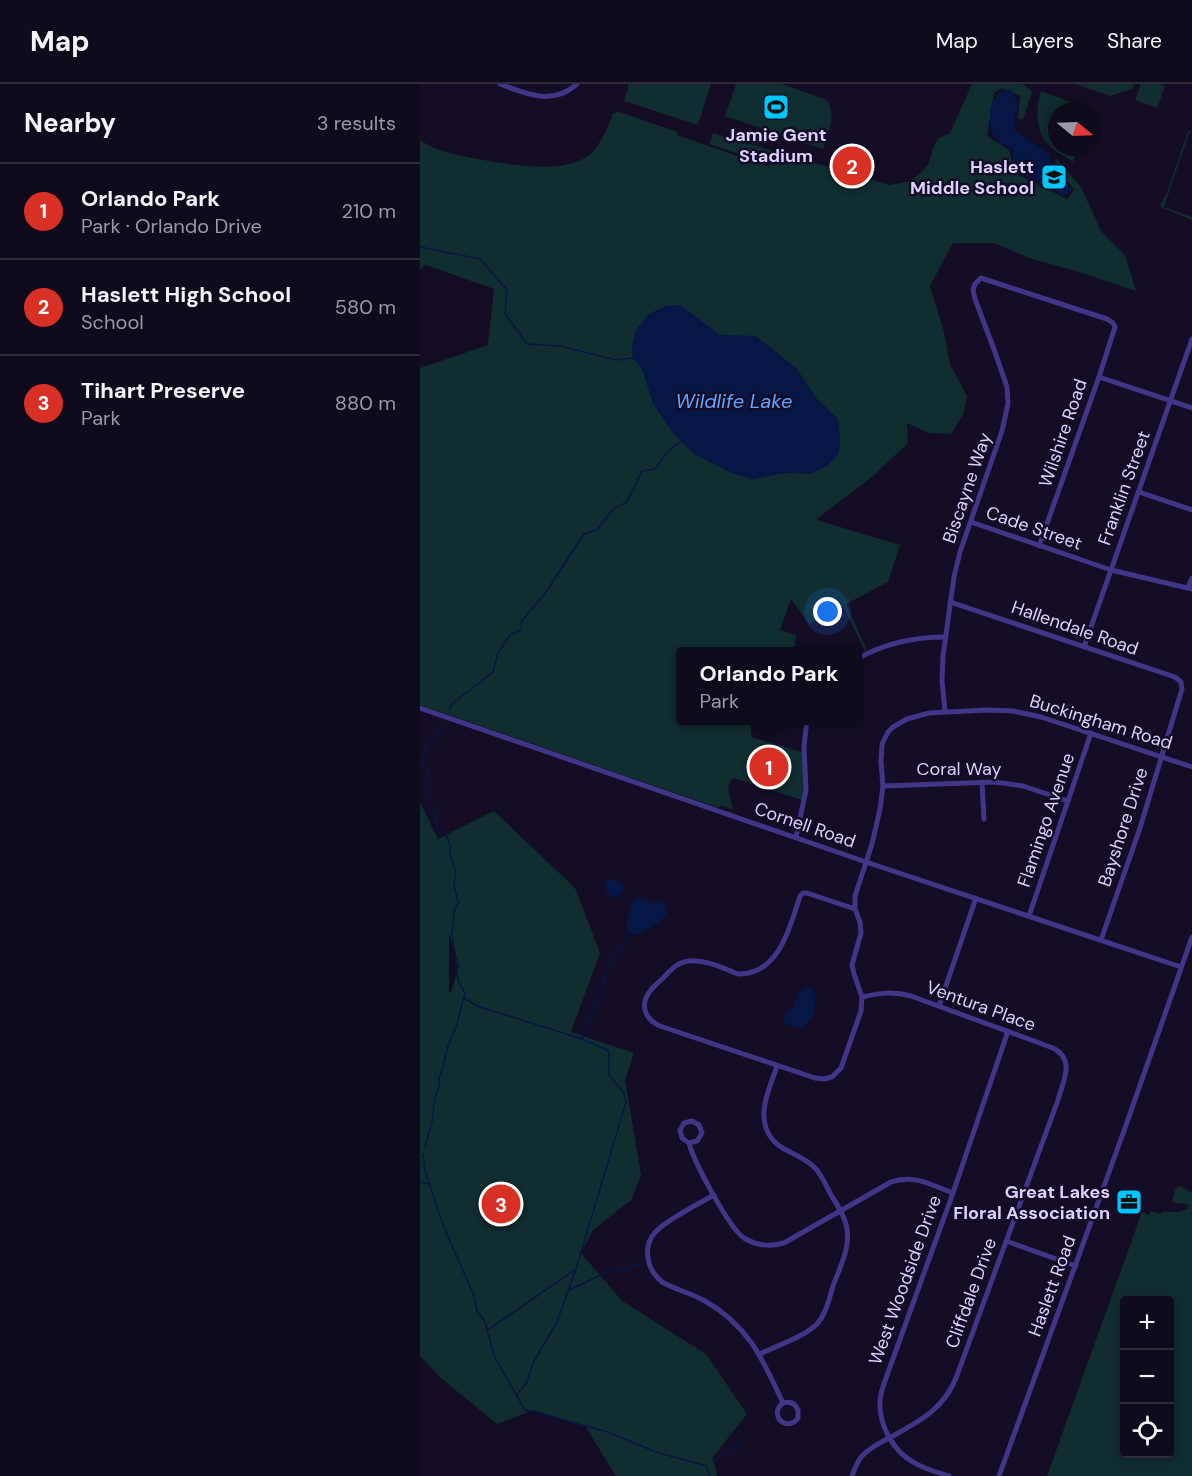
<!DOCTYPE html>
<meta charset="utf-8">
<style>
body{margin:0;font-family:"DM Sans",sans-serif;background:#181325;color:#f1f3f6}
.controls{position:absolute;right:18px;bottom:18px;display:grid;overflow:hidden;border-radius:6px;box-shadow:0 3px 15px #0003}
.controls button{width:54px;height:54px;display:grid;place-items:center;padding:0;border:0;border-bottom:2px solid #2f2b3b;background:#0f0a1c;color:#f1f3f6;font:30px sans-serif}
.compass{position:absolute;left:628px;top:18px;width:54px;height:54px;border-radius:50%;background:#0f0a1c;box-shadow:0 3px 15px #0003;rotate:109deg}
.you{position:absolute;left:408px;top:528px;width:21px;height:21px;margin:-15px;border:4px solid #fff;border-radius:50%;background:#1a73e8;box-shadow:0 0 0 9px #1a73e833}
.badge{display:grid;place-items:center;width:39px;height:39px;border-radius:50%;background:#d93025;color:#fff;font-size:20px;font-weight:700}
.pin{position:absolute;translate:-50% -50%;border:3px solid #fff;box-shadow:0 2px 6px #0006}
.popup{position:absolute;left:256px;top:563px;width:186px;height:78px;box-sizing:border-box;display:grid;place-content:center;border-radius:6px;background:#0f0a1c;filter:drop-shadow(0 2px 4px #0005);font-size:20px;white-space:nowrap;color:#9b9aa3}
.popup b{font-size:22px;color:#f1f3f6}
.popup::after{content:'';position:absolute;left:50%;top:100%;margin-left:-12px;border:12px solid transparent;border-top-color:#0f0a1c}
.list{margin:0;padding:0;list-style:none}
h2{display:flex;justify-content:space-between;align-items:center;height:78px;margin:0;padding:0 24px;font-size:26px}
h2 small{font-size:20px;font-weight:400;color:#9b9aa3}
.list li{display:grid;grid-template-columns:39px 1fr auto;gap:18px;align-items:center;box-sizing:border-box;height:96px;padding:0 24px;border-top:2px solid #2f2b3b}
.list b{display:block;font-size:22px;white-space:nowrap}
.list p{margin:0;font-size:20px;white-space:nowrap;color:#9b9aa3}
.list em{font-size:20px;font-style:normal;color:#9b9aa3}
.icon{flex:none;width:33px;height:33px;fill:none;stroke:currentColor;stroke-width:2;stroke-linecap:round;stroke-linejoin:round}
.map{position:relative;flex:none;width:772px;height:1392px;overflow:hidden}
header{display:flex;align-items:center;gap:36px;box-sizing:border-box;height:84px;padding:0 30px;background:#0f0a1c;border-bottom:2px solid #2f2b3b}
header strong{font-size:28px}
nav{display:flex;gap:33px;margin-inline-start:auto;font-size:21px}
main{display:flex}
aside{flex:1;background:#0f0a1c}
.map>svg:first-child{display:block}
</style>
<header>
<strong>Map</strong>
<nav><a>Map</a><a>Layers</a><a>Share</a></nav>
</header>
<main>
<aside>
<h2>Nearby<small>3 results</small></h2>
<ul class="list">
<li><span class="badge">1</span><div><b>Orlando Park</b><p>Park · Orlando Drive</p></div><em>210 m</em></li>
<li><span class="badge">2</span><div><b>Haslett High School</b><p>School</p></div><em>580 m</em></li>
<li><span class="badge">3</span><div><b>Tihart Preserve</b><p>Park</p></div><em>880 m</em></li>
</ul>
</aside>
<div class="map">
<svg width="772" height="1392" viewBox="0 0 772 1392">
<rect width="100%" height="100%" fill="#140d25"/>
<!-- green -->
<g fill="#102d30" fill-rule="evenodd">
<path d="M209,0H291L278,41L204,17Z"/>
<path d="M316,0H362L407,16C417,31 408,49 403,65L305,32Z"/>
<path d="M552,0H602L612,7L603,36L598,34L600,12L582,4L574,9L567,52L589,66L595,89L647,115L654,106L635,80L636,74L661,103L681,147L705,171L716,207L659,188L609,174L574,159H533L510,202L524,248L530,280L547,312L543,331L531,350L509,349L487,339L488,359L452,393L398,434L397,436L480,461L468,498L426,520L447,566L445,567L423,522L389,540L371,515L360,546L376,551L374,567L260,568V636L331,637V653L382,668L384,697L382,716L313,694L308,702L313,726L301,721L299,724L0,621V284L68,261L74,205L6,181L0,186V56C15,67 34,70 52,74C87,80 135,91 167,73C177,68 190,40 193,29L195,30L197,27L257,48V51L349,83V80L289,60L293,49L470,101L490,97L501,89L509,79L513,64L519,54L530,49Z"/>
<path d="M655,0H714L712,5L690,12Z"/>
<path d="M721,0H740L745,2L737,24L715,16Z"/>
<path d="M621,7L668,24L669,27H637V63H658L653,78C646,73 639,70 633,65C615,51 615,27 621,7Z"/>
<path d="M768,47L772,49H769L744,123L772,133V136L741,123L740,121L747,109Z"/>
<path d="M0,718L18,755L74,727L155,804L180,869L151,948L214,969L205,996L221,1091L211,1116L173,1146L161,1169L202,1217L286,1270L327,1330L293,1373L297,1392H196L165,1342L113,1326L77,1340L22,1295L0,1272ZM29,849L39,882L31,908H29Z"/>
<path d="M759,1102L765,1104L770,1109L772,1107V1392H627L722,1128L729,1131L730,1127L740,1130L742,1128H759L767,1125L769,1122C763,1118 758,1121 752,1118L755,1106ZM704,1216H750V1370H704Z"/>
</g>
<!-- water -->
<g fill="#061645">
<path d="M591,5L598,19L595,32L594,46L631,71L630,77L639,86L637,91L652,105L650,109L643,112L627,100L596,89L591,64L579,59L570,46V24L577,10Z"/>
<path d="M260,221L300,251L336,252L377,285L397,315L418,335L420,355L419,369L407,382L390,390L366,389L332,395L309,388L273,369L252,348L233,319L222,285L213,274L212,262L216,246L229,230L246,222Z"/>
<path d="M191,795L201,798L204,804L198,813L194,814C187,812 183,803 186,796Z"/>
<path d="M217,813C221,813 224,815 227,816C237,819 245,814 248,828C241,839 227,847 215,851L207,848C205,839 211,819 217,813Z"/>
<path d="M386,902L390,903L396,912C396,934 385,953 363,938L364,931L373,923L380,907Z"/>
</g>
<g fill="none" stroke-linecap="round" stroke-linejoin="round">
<!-- stream -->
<g stroke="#061645" stroke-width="1.5">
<path d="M0,163L60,175L87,206L85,230L107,260L140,262L196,276L213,274"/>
<path d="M29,626L32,620L73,588L78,569L90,551L101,546L102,537L126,508L164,450L178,445L193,425L207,418L222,387L235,385L248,367L261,357"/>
<path d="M44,914L57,922L162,955L192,874L205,856L207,848"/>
<path d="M5,1064L12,1037L15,1013L19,1003V994L22,987L28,962L36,943L45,909L39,899L37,891V883L32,850L34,828L38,819L34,801L36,788L30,771V761L27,752L17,744L16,732L7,712L5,700L8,688L3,680L6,660L15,654L24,640"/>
<path d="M3,1070L5,1088L24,1143L54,1212L57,1227L65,1238L75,1274L105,1326L188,1348L236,1368L287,1382L289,1392"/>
<path d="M0,1098L8,1100"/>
<path d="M149,1206L183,1190L221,1180"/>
<path d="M68,1246L156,1185"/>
<path d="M97,1310L107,1298L113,1279L137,1238L156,1185L206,1018L203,1008L189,991V967L162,955"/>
<path d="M292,1377L320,1361"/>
</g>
<!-- minor -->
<g stroke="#413588" stroke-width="5">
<path d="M80,0C107,10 132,22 157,0"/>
<path d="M679,293L772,324"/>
<path d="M719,408L772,426"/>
<path d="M551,438L691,486L772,505"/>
<path d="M768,504L772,494"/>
<path d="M530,518L755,593L761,598L762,605L720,744L681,856"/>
<path d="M664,563L772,255"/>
<path d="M437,575C465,559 493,553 525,553"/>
<path d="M0,624L446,778L761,883"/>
<path d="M525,627L522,597L523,572L534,493L540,468L582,347L588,320L587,303L575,268L555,215L553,206L555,200L561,194L687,235L693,239L695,243L679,293L619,462"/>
<path d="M562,698L564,735"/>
<path d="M463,702L575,698L603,702L648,717"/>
<path d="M376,753L386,706L384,662L387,636"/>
<path d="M435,825L387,809H383L380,812C370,843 359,891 318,890C303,884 285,875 269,877C257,878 250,887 242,895C237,900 230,905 227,912C220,924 228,937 240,942L395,994L404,995L412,993L421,984L441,927L442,913L434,890L432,881L441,849L440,838L435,825V812L452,760L460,725L463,702L461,678L462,660L468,648L473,643L487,635L509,629L567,626L593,627L621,633L772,683"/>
<path d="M609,832L671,649"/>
<path d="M519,922L556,814"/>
<path d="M269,1059L262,1054L260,1046L264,1039L272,1037L279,1041L282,1049L277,1057L269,1059C274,1078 309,1144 324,1154C337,1162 350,1163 364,1159L471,1098C494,1090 511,1101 533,1109"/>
<path d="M294,1111C283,1117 272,1123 262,1129C244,1140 224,1150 228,1174C229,1184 234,1191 242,1198C256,1206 271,1209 285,1217C329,1242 343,1276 363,1319C357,1323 356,1329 359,1335C365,1342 373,1341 378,1334V1326C375,1319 370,1317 363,1319"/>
<path d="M586,1157L656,1182"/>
<path d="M340,1270C356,1262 384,1253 397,1240C406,1230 409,1215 413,1202C420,1183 432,1161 426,1140C423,1130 417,1120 411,1111C406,1102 402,1091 395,1084C379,1067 355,1069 346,1044C339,1024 351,1001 357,982"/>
<path d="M432,1392C435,1384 437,1377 443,1371C451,1363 461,1358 471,1353C499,1337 523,1326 536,1294L638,1016C643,997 656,976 633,964L491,912C473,907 459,909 442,913"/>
<path d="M529,1392C516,1388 504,1385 493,1378C473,1367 459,1341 460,1318C460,1310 463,1302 466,1294L533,1109L588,947"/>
<path d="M579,1392L705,1044L772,853"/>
</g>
</g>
<!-- icons -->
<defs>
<symbol id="stadium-square" viewBox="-11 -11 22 22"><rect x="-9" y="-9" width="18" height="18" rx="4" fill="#00c8fc" stroke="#140d25"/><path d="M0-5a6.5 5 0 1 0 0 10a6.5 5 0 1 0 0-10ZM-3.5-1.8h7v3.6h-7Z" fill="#111"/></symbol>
<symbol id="school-square" viewBox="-11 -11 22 22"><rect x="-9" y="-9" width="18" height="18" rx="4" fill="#00c8fc" stroke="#140d25"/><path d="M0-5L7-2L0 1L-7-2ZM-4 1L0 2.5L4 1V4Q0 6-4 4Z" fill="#111"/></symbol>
<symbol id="office-square" viewBox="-11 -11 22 22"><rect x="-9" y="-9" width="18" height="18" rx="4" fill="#00c8fc" stroke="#140d25"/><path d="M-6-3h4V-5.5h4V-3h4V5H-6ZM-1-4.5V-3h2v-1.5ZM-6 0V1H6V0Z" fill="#111"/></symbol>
</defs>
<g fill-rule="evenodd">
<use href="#stadium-square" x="341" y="8" width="30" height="30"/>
<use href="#school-square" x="619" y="78" width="30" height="30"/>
<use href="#office-square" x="694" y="1103" width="30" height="30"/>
</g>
<g text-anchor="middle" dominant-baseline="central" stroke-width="5" stroke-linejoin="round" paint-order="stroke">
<!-- poi labels -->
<g font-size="18" font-weight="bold" fill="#dcd1ff" stroke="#140d25" text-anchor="end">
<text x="356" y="51" text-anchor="middle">Jamie Gent<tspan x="356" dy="21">Stadium</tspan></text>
<text x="614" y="83">Haslett<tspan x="614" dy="21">Middle School</tspan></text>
<text x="690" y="1108">Great Lakes<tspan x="690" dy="21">Floral Association</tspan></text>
</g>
<!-- street labels -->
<g font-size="18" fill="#dcd1ff" stroke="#140d25">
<text transform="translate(643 349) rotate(-71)">Wilshire Road</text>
<text transform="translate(547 404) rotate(-71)">Biscayne Way</text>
<text transform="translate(704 404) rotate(-70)">Franklin Street</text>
<text transform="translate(614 444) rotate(19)">Cade Street</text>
<text transform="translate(655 544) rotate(19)">Hallendale Road</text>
<text transform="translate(681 638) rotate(17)">Buckingham Road</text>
<text x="539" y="685">Coral Way</text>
<text transform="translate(626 736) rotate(-71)">Flamingo Avenue</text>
<text transform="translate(385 741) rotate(19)">Cornell Road</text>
<text transform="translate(703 743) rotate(-72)">Bayshore Drive</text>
<text transform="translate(561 922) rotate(20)">Ventura Place</text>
<text transform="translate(485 1196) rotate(-70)">West Woodside Drive</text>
<text transform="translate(632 1202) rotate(-70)">Haslett Road</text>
<text transform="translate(551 1209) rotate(-70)">Cliffdale Drive</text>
</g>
<!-- water labels -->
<g font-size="20" font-style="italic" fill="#5fa4ff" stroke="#140d25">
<text x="314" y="317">Wildlife Lake</text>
</g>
</g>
</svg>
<div class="controls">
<button>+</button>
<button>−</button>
<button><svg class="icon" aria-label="locate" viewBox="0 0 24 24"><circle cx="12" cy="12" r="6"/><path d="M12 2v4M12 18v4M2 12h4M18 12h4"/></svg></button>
</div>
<svg class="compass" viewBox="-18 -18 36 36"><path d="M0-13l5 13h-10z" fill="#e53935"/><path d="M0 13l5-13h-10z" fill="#9b9aa3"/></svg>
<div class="you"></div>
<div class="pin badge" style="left:349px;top:683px">1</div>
<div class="popup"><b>Orlando Park</b>Park</div>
<div class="pin badge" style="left:432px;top:82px">2</div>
<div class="pin badge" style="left:81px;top:1120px">3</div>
</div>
</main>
